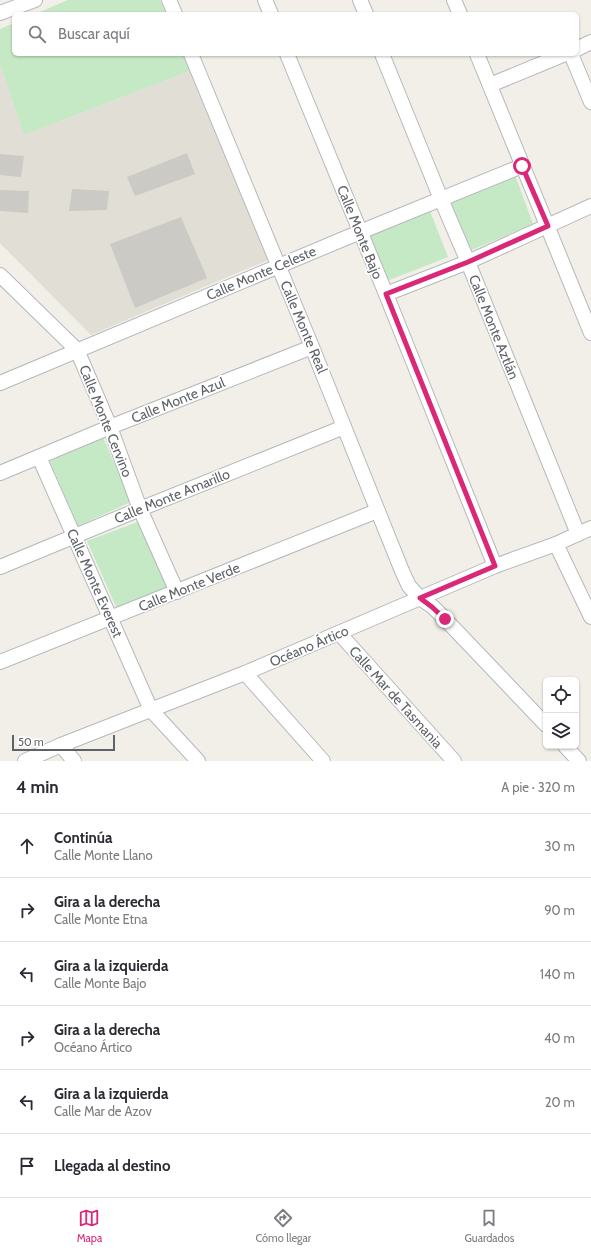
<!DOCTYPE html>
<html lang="es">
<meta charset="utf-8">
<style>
body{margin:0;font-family:Cabin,sans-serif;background:#f7f7f7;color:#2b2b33}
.controls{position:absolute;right:12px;bottom:12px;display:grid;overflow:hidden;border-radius:6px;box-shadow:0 1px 3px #0004}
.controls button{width:36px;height:36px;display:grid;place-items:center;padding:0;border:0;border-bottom:1px solid #e1e1e2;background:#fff;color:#2b2b33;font:20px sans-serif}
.scale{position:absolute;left:12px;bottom:10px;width:103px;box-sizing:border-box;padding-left:4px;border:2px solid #5f6368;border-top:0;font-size:11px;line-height:14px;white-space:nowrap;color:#5f6368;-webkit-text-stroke:3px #fff;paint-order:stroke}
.stop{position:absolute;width:12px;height:12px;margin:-9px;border:3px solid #db2777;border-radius:50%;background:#fff}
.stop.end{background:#db2777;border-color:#fff;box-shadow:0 1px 4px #0008}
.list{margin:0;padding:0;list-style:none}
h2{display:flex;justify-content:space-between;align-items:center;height:52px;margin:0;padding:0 16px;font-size:17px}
h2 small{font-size:13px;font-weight:400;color:#7c7c81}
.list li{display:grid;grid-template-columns:26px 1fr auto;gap:12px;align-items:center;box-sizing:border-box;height:64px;padding:0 16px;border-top:1px solid #e1e1e2}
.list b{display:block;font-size:15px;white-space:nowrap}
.list p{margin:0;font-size:13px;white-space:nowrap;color:#7c7c81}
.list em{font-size:13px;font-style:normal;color:#7c7c81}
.icon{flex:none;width:22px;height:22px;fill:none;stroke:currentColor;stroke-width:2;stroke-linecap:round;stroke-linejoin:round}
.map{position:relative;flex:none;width:591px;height:761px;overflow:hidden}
.search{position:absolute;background:#fff;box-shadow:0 1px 3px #0004;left:12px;right:12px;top:12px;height:44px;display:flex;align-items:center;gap:10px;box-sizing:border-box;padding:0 14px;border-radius:6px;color:#7c7c81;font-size:15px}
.sheet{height:436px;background:#fff}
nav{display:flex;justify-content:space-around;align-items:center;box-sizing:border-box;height:56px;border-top:1px solid #e1e1e2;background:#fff;font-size:11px;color:#7c7c81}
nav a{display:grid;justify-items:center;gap:2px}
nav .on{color:#db2777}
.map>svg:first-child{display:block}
</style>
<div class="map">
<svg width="591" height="761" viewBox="0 0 591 761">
<rect width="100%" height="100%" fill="#f1efe8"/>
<!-- education -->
<path fill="#e1ded6" d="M0,64L24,135L190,71L268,260L91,335L0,243Z"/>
<!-- green -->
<g fill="#c5e8c5">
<path d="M68,0H160L166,14H35Z"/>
<path d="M14,23V54H183L190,71L24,135L0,64V29Z"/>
<path d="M515,175L533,224L469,251L450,202Z"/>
<path d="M430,211L448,257L387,281L368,236Z"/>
<path d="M103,437L131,502L78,526L50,461Z"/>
<path d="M143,520L170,586L117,609L87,541Z"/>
</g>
<!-- building -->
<g fill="#cccac5">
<path d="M187,153L195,174L135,196L127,177Z"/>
<path d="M0,154L24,156L21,177L0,175Z"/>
<path d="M72,189L109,191L107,210L69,211Z"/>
<path d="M0,190L29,191L28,213L0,211Z"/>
<path d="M181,217L207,278L135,308L110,244Z"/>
</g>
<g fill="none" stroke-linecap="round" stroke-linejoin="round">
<defs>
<g id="minor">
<path d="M169,0L175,14"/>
<path d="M265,0L271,14"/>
<path d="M360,0L366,14"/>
<path d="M454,0L460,14"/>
<path d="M0,13L35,0"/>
<path d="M577,49L591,42"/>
<path d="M191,54L312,347L402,571L409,586L420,598L433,607L445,619L546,725"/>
<path d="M287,54L386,294L495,566"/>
<path d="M382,54L441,199L468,262L578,534"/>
<path d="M477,54L591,333"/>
<path d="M571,54L591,102"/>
<path d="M490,85L565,54"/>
<path d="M0,275L77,350L110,427L140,509L177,592"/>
<path d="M386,294L468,262L591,206"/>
<path d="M0,383L360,232L522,166"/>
<path d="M39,457L151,710L198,761"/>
<path d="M0,473L110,427L312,347"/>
<path d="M556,544L591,617"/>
<path d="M0,567L140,509L344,427"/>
<path d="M339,633L454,761"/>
<path d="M0,662L377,511"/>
<path d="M245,673L323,761"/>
<path d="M61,745L74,761"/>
<path d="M565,746L579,761"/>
<path d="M25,761L61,745L245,673L495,566L556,544L591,528"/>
</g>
</defs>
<!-- minor casing -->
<use href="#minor" stroke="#b5b8bc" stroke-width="16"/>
<!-- minor -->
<use href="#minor" stroke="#fff" stroke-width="14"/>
</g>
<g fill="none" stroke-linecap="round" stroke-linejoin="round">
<!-- route -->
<path stroke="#db2777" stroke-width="5" d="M445,619L432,607L420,598L495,566L386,294L468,262L548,226L522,166"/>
</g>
<g text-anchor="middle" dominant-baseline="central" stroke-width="3.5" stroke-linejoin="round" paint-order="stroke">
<!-- street labels -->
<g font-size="14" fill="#5f6368" stroke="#fff">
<text transform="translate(360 232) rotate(68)">Calle Monte Bajo</text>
<text transform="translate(261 273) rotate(-23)">Calle Monte Celeste</text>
<text transform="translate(304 327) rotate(67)">Calle Monte Real</text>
<text transform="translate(494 327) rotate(68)">Calle Monte Aztlán</text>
<text transform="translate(178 400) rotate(-22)">Calle Monte Azul</text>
<text transform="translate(106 421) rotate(68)">Calle Monte Cervino</text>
<text transform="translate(172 496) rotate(-22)">Calle Monte Amarillo</text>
<text transform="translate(95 583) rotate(66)">Calle Monte Everest</text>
<text transform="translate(189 587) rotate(-22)">Calle Monte Verde</text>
<text transform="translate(309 646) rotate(-23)">Océano Ártico</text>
<text transform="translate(396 697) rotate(48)">Calle Mar de Tasmania</text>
</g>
</g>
</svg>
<div class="controls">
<button><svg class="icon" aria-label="locate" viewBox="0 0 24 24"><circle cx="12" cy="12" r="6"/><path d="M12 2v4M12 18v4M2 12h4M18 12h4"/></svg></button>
<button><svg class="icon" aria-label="layers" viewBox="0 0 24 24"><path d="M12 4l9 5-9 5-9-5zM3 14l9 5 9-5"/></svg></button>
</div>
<div class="scale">50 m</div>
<div class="stop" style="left:522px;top:166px"></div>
<div class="stop end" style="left:445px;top:619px"></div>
<div class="search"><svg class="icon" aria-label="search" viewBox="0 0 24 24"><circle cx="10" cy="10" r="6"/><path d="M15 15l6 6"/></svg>Buscar aquí</div>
</div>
<section class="sheet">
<h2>4 min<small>A pie · 320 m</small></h2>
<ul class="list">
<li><svg class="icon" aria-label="ahead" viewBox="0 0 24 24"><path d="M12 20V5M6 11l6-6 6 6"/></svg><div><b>Continúa</b><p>Calle Monte Llano</p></div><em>30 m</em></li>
<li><svg class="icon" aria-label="right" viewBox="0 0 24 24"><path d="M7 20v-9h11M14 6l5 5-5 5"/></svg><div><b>Gira a la derecha</b><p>Calle Monte Etna</p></div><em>90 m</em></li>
<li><svg class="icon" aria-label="left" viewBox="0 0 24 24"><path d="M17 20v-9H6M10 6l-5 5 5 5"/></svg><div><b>Gira a la izquierda</b><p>Calle Monte Bajo</p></div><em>140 m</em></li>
<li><svg class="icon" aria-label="right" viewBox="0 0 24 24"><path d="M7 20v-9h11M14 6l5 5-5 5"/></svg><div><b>Gira a la derecha</b><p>Océano Ártico</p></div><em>40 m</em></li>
<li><svg class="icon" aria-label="left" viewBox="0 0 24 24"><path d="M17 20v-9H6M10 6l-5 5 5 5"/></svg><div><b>Gira a la izquierda</b><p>Calle Mar de Azov</p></div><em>20 m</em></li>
<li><svg class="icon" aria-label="arrive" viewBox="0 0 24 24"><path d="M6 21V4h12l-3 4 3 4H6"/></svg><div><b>Llegada al destino</b></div></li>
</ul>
</section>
<nav>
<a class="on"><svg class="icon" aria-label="map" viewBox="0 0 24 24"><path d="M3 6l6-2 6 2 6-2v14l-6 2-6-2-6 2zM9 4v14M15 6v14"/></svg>Mapa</a>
<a><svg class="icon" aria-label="directions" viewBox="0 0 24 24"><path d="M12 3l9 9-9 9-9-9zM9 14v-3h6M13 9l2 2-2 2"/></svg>Cómo llegar</a>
<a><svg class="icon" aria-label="saved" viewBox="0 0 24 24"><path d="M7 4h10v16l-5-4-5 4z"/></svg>Guardados</a>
</nav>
